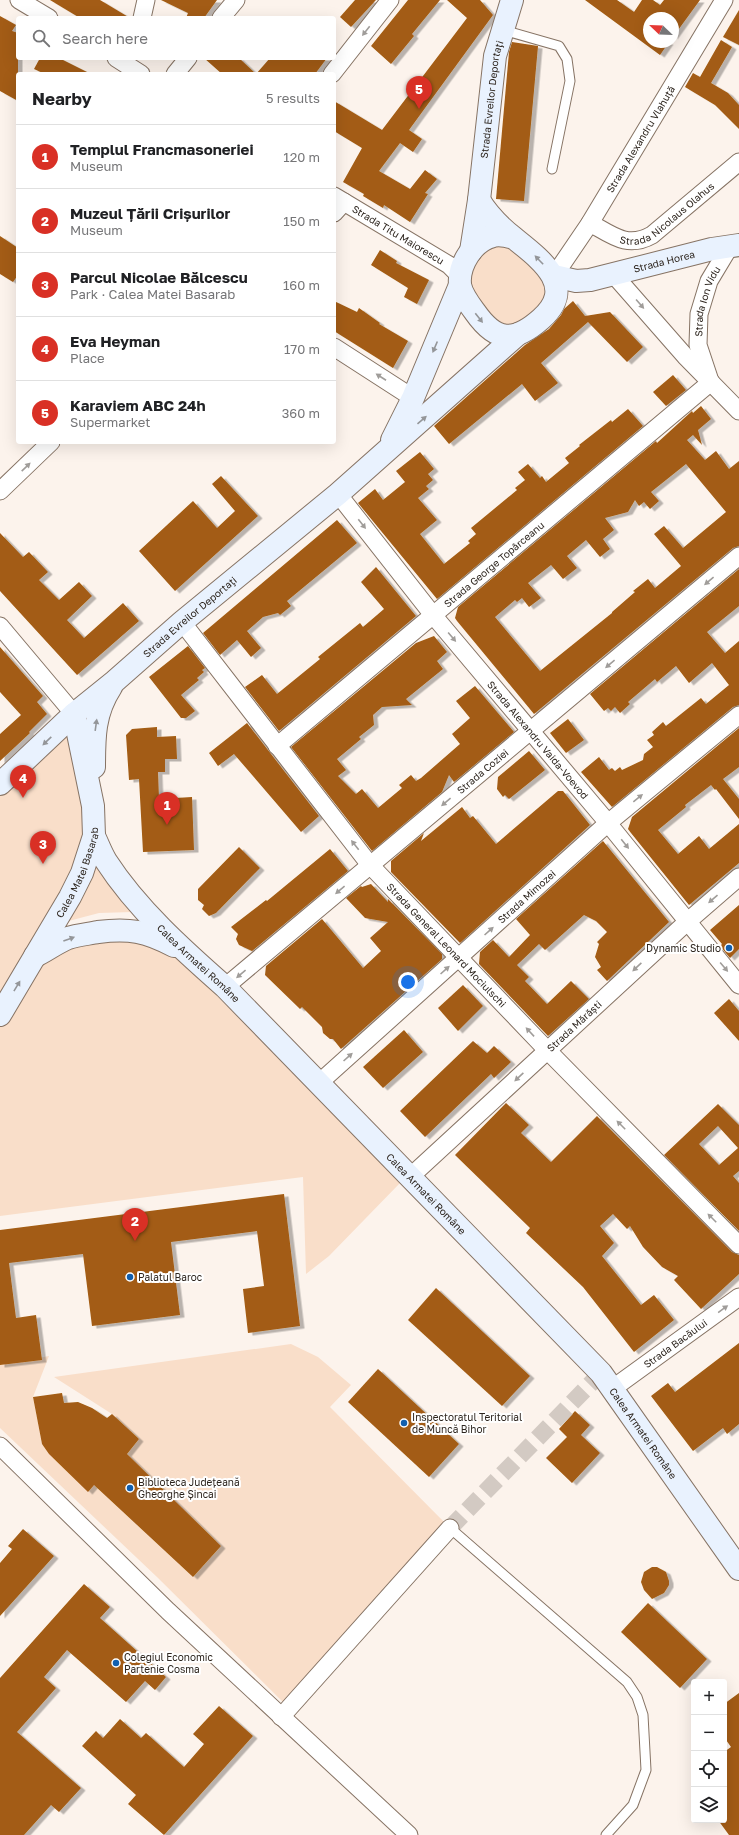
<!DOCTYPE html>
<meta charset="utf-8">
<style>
body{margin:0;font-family:"Golos Text",sans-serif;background:#f2f2f2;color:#202124}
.controls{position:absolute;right:12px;bottom:12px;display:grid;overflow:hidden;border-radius:4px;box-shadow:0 4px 16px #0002}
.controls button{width:36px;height:36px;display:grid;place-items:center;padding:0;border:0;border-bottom:1px solid #e0e0e0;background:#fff;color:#202124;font:20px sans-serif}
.compass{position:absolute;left:643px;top:12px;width:36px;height:36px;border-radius:50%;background:#fff;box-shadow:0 4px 16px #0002;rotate:293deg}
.you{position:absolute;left:408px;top:982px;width:14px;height:14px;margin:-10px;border:3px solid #fff;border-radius:50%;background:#1a73e8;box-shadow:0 0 0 6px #1a73e833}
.badge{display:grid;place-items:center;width:26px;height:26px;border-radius:50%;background:#d93025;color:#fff;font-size:13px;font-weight:700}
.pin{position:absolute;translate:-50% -33px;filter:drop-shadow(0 1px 2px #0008)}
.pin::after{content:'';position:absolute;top:21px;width:14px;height:12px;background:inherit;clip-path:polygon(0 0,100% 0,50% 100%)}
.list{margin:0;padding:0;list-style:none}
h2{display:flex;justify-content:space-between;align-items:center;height:52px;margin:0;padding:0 16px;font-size:17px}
h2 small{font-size:13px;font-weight:400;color:#757577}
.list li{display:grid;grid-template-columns:26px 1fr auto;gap:12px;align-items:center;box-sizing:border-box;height:64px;padding:0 16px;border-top:1px solid #e0e0e0}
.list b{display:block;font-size:15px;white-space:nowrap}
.list p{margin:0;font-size:13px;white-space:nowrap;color:#757577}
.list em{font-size:13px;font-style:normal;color:#757577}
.icon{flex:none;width:22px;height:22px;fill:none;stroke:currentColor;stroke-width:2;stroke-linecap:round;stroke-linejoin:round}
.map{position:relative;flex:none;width:739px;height:1835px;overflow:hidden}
.search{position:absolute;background:#fff;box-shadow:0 4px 16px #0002;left:16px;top:16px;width:320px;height:44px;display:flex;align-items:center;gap:10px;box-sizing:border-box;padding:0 14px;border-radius:4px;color:#757577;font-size:15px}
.panel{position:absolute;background:#fff;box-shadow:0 4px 16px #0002;left:16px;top:72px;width:320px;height:372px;border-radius:4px}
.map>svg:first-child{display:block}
</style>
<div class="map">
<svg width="739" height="1835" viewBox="0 0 739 1835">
<defs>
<filter id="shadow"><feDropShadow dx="4.5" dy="2.5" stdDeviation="0" flood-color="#0004"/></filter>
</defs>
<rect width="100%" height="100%" fill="#fcf3ec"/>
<!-- green -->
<g fill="#f9dec9">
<path d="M504,245L514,250L539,276L545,289L544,298L539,309L521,325L504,330L465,288L470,264L487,247Z"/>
<path d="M74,714L94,836L35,956L81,928L151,944L182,960L400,1183L329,1256L306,1274L303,1177L0,1216V784Z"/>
<path d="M99,862L132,912L99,913L61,923Z"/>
<path d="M291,1344L318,1357L351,1385L330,1407L450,1528L289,1708L157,1577L0,1428V1365L49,1356L33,1397L42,1444L94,1485L193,1577L221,1546L127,1454L139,1439L112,1414L54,1377Z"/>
</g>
<!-- building -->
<g fill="#a35c12" fill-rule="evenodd" filter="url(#shadow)">
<path d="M50,0H100L130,18H80Z"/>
<path d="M161,0H217L204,18H186L188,13Z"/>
<path d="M355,0H376L351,27L340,17Z"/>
<path d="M408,0H440L412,34L414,36L391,64L371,46Z"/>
<path d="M447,0H480L493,15L409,130L422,139L413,152L400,143L379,171L410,189L425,170L437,179L425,193L428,194L410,222L384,205L383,208L363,196L364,194L343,182L362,148L334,131V101L382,130L467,18Z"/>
<path d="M585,0H617L634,12L642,0H653L660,5L664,0H700L673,37V18H649V42H669L660,55Z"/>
<path d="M739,10V45L723,37Z"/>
<path d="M0,16L16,25L12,31L18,33V101L0,91Z"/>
<path d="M721,40L732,47L711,83L728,93L739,105V129L715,105L685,87L693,73L700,77Z"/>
<path d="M512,42L538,46L524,201L496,199L509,52Z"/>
<path d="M40,58H59L91,74H45L34,69Z"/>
<path d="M204,58H239L256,74L270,58H327L315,74H222Z"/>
<path d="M0,236L18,248V275L13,282L0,274Z"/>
<path d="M380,250L397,261L396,263L429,280L417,304L404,297L408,288L371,265Z"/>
<path d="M334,301L357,312L359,308L380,323L379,324L408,341L393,368L334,331Z"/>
<path d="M573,301L585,316L610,312L643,347L627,362L588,322L541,363L558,383L535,401L522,384L449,444L434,426L525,345L549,329L561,315L564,309Z"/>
<path d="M673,375L686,390L666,406L653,392Z"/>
<path d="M701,406L711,419L698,430L702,445L693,435L687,440L705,460L716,451L729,469L739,461V546L733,548L534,714L457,621L455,618L458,607L656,441L657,443L692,411L693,413ZM686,464L726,512L683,548L664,526L654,534L681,566L655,588L648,579L633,591L635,592L612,612V613L540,671L495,617L515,600L517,602L522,598L529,607L541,598L528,583L551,565L563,579L577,568L567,556L586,540L600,557L610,549L603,539L614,530L605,518L628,512L635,500L639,506L644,502L650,509L659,501L651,492Z"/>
<path d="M628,409L643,426L437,599L358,503L375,489L383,500L405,482L396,471L420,452L434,469L428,474L433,480L426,486L429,489L418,498L437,520L420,534L444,564L470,543L468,541L476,534L471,528L517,490L515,488L525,480L518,472L528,464L540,478L542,476L546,482L569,463L565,458L580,446L579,445L611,420L612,422Z"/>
<path d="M221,476L258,516L175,591L139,551L193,501L217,528L235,511L212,484Z"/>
<path d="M337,520L357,543L287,601L291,606L280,615L278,613L263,617L247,631L261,648L251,657L237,640L220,655L203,633Z"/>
<path d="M0,533L23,557L29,552L48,572L39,580L59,600L79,582L92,596L67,620L84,638L123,603L139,621L77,675L0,591Z"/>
<path d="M376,567L416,616L279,731L245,687L262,675L277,694L320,659L318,657L360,623L363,627L384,609L361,582Z"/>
<path d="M739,569V606L707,632L725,653L739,641V705L733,707L612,807L581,772L599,757L609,770L612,768L615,771L620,767L622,770L643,760L644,754L653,747L647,740L654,735L652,732L663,722L666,726L701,698L706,704L729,685L712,663L689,683L676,666L657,682L655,679L628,702L630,704L620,713L615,707L611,711L608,708L604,711L590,694Z"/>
<path d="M434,636L447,652L437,661L443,669L406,699L412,705L382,707L373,715L374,725L359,737L361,739L337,759L346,770L338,776L356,794L362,789L378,808L402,788L399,785L411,775L416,781L421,778L460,744L452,734L470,718L456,701L475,686L514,732L454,782L449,775L442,792L372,851L291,747L416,643Z"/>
<path d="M188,646L205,668L202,670L204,672L197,678L199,680L181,695L195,711L186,718H181L149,677Z"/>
<path d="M0,647L43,696L37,702L47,714L29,732L30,733L0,761V734L21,715L0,692Z"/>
<path d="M568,719L584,740L566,753L550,733Z"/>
<path d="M247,723L319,816L301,832L234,754L218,766L209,753Z"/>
<path d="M157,727V737L176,736L177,759H165V772H158L159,799L192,797L194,850L143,852L139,779L129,780L126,735L132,729Z"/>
<path d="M739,728V767L723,779L739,799V819L716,789L715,790L711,785L685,805L686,807L658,830L678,854L699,836L709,849L739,824V863L689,905L631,833L628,829L632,817Z"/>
<path d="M529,751L545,770L509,799L505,795L503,797L497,789L498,777Z"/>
<path d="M558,791H563L590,825L460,943L391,872V861L424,833L421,841L462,807L470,818L473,816L496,844Z"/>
<path d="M603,841L669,922L607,981L597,970L601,967L595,957L599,944L597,942L607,932L596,921L584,915L545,950L539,944L517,965L529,977L525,981L547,1004L571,981L589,999L548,1036L479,964L480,952L493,940L509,957L530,935L516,919Z"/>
<path d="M239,847L260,868L216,913L209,916L202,909L204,905L198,900V889Z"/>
<path d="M330,849L348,871L252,951L239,945L236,939L238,934L231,927L266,900L267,901Z"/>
<path d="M371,884L388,902V899L442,954V959L341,1049L333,1039H330L323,1033L322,1027L302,1007L300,1009L265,975L266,966L322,919L363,968L381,951L370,938L388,922L365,918L346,898L361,886L362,887Z"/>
<path d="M739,905V949L730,958L720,946L722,944L710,930Z"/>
<path d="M463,985L483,1006L458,1031L438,1008Z"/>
<path d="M729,999L739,1011V1041L714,1013Z"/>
<path d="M404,1030L423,1052L383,1088L363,1067Z"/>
<path d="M473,1041L487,1053L494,1046L511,1062L494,1078L491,1074L425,1137L400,1111Z"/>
<path d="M506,1103L529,1125L521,1133L551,1162L597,1116L732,1252L739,1255V1274L701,1309L674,1280L678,1276L662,1267L643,1247L630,1226L627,1229L613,1214L600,1226L614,1243L602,1256L641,1305L654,1295L674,1320L634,1352L583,1287L526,1233L530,1228L455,1155Z"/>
<path d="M718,1104L739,1125V1171L733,1176L739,1183V1231L664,1155ZM718,1126L738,1148L719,1165L699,1144Z"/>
<path d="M284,1194L300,1326L248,1333L243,1289L264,1286L257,1231L171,1242L180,1315L92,1326L83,1254L9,1263L16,1318L36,1315L42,1360L0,1365V1230Z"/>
<path d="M436,1288L530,1376L502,1406L408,1320Z"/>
<path d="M739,1343V1424L727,1434L723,1428L693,1451L651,1396L668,1383L675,1392Z"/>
<path d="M378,1369L459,1444L429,1477L348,1402Z"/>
<path d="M62,1393L64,1403L78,1402L92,1408L107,1418L112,1414L139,1439L127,1454L221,1546L193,1577L94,1485L88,1492L49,1454L42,1444L33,1397Z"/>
<path d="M575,1411L590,1425L581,1435L600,1453L572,1483L546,1458L567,1437L559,1429Z"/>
<path d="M23,1529L54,1556L0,1616V1563L12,1549L8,1546Z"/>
<path d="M652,1567H657L666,1572L669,1581V1585L664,1593L652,1599L644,1590L641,1582L644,1572Z"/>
<path d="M84,1584L110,1607L100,1618L166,1677L155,1690L145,1681L126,1702L67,1650L44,1677L56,1688L17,1732L81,1788L59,1812L51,1805L24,1835H0V1678Z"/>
<path d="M648,1603L707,1659L680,1688L621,1632Z"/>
<path d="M739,1693V1835H729L718,1820H724V1752L731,1747L724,1737V1704Z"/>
<path d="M219,1706L253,1736L164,1835L128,1804L136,1795L82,1746L96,1731L103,1738L120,1719L141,1738L146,1733L184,1767L204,1744L193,1734Z"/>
</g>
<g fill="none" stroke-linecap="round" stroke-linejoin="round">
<!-- street-tunnel -->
<path stroke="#d3cac3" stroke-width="17" stroke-dasharray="17 8" stroke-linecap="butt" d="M450,1528L601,1373"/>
<defs>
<g id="lane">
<path d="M503,30L559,46L567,59L570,81L552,169"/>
<path d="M450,1528L627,1682L637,1697L643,1715L646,1770L633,1805L606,1835"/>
</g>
<g id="street">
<path d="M19,0L49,18"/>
<path d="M142,18L146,0"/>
<path d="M221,18L236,0"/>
<path d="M116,58L141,74"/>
<path d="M175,74L188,58"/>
<path d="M332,74L390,0"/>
<path id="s1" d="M334,196L449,265L460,276"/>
<path d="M334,213L344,202"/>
<path id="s2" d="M590,223C612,235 627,249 652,235L739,162"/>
<path d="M614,275L685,356L739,411"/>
<path id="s3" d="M554,276L590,223L724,0"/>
<path d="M334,347L413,398"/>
<path id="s4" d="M709,378L698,345L699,314L709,281L730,246"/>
<path d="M0,491L51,442"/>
<path id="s5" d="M338,494L433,615L603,817L739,985"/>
<path id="s6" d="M182,622L370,865L547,1050L739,1245"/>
<path d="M0,626L74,714"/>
<path id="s7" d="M277,746L711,382"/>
<path id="s8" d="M225,987L739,556"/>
<path id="s9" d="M319,1083L608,823L739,715"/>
<path id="s10" d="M410,1177L687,922L739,877"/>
<path id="s11" d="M612,1389L739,1297"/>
<path d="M0,1446L168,1611L409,1835"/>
<path d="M281,1717L450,1528"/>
</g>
<g id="secondary">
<path d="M479,200C488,215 500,227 514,238C540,259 578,286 541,319C514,343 496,342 475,312C469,304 462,295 460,285C458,265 473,241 493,236C500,234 507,236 514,238"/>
<path id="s12" d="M471,251L479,200L495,56L512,0"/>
<path id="s13" d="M554,276L576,281L590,280L712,249L739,245"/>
<path d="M392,440L413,398L460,285"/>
<path d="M94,767C94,737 94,713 111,687"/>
<path id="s14" d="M0,784L74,714L115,681L182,622L338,494L518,334"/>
<path id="s15" d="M94,836C98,844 101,853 106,861C137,909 183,950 225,987L601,1373L739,1569"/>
<path d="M35,956C46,951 56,943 68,938C77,935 88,934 98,932C129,928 146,931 174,946"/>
<path id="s16" d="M0,1015L70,897L82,873L94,836L93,806L74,714"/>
</g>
</defs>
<!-- lane casing -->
<use href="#lane" stroke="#867364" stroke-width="11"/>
<!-- street casing -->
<use href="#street" stroke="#867364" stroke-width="19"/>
<!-- secondary casing -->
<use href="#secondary" stroke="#867364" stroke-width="24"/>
<!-- lane -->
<use href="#lane" stroke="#fff" stroke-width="9"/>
<!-- street -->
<use href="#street" stroke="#fff" stroke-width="17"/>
<!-- secondary -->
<use href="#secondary" stroke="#e9f2fe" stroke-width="22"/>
</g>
<!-- one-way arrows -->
<defs><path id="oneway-solid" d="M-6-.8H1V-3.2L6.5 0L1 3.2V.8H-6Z"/></defs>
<g fill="#a09d9a">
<use href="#oneway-solid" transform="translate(366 31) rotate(128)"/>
<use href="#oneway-solid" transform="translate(640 304) rotate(49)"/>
<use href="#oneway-solid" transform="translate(381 377) rotate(-147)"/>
<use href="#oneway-solid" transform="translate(26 467) rotate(-44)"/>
<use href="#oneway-solid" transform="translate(362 524) rotate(52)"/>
<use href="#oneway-solid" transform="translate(709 581) rotate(140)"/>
<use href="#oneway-solid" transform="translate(452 637) rotate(50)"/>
<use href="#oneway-solid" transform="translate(610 664) rotate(140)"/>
<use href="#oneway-solid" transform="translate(638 798) rotate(-39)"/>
<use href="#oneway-solid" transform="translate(446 802) rotate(140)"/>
<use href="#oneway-solid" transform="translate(625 844) rotate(51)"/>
<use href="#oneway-solid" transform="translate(355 845) rotate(-128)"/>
<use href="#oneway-solid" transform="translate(340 890) rotate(140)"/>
<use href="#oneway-solid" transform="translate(713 899) rotate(139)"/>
<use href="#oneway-solid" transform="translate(489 931) rotate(-42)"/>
<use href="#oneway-solid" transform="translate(637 967) rotate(137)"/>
<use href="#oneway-solid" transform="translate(724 967) rotate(50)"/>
<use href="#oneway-solid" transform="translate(445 970) rotate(-42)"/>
<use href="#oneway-solid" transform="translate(241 974) rotate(140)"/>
<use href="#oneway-solid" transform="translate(530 1032) rotate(-133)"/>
<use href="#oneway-solid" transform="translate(348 1057) rotate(-42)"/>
<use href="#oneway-solid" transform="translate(519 1077) rotate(137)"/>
<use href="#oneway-solid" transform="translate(621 1125) rotate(-135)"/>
<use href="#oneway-solid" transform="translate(712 1218) rotate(-135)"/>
<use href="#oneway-solid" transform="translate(723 1309) rotate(-36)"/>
</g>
<g fill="#949699">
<use href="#oneway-solid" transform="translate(539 260) rotate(-134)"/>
<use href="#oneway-solid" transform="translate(479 318) rotate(52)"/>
<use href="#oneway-solid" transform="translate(435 347) rotate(113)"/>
<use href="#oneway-solid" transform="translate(422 420) rotate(-41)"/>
<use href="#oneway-solid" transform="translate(96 725) rotate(-82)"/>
<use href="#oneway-solid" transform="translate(47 741) rotate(136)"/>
<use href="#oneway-solid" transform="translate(69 939) rotate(-20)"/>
<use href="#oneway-solid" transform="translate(17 986) rotate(-59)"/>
</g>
<!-- markers -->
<g fill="#115fae" stroke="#fff" stroke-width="1.5">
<circle cx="729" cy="948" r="4"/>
<circle cx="130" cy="1277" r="4"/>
<circle cx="404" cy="1423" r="4"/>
<circle cx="130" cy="1488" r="4"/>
<circle cx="116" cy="1663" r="4"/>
</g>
<g text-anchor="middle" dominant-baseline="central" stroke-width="4" stroke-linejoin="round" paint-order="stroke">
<!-- street labels -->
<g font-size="10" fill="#2d251e" stroke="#fff">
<text stroke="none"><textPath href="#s12" startOffset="153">Strada Evreilor Deportaţi</textPath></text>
<text stroke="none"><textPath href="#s3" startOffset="162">Strada Alexandru Vlahuță</textPath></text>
<text stroke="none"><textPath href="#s2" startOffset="90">Strada Nicolaus Olahus</textPath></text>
<text stroke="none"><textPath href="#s1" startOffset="75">Strada Titu Maiorescu</textPath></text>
<text stroke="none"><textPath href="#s13" startOffset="113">Strada Horea</textPath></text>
<text stroke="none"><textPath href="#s4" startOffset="80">Strada Ion Vidu</textPath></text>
<text stroke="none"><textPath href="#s7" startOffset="283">Strada George Topârceanu</textPath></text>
<text stroke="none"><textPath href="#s14" startOffset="253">Strada Evreilor Deportaţi</textPath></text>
<text stroke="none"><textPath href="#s5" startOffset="317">Strada Alexandru Vaida-Voevod</textPath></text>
<text stroke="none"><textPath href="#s8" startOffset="336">Strada Coziei</textPath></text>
<text stroke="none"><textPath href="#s16" startOffset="163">Calea Matei Basarab</textPath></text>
<text stroke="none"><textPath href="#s9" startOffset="279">Strada Mimozei</textPath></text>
<text stroke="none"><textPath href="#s6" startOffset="418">Strada General Leonard Mociulschi</textPath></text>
<text stroke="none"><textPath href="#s15" startOffset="166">Calea Armatei Române</textPath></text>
<text stroke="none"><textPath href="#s10" startOffset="223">Strada Mărăști</textPath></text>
<text stroke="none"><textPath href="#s15" startOffset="490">Calea Armatei Române</textPath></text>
<text stroke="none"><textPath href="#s11" startOffset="78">Strada Bacăului</textPath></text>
<text stroke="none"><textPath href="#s15" startOffset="814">Calea Armatei Române</textPath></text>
</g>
<!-- poi labels -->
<g font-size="10" fill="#2d251e" stroke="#fff" text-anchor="start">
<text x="721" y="948" text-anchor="end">Dynamic Studio</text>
<text x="138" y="1277">Palatul Baroc</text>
<text x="412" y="1417">Inspectoratul Teritorial<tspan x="412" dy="12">de Muncă Bihor</tspan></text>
<text x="138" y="1482">Biblioteca Județeană<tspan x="138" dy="12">Gheorghe Șincai</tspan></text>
<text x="124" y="1657">Colegiul Economic<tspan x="124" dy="12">Partenie Cosma</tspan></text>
</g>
</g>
</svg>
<div class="controls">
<button>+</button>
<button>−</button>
<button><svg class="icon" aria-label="locate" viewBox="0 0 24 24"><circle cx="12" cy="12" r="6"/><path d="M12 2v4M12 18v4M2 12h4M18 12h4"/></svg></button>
<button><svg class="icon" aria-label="layers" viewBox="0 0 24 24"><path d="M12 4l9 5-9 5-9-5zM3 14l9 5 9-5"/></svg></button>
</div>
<svg class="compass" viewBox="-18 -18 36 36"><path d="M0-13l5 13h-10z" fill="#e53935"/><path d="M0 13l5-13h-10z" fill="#757577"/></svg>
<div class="you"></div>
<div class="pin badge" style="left:167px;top:825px">1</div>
<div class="pin badge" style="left:135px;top:1241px">2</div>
<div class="pin badge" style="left:43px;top:864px">3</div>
<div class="pin badge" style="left:23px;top:798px">4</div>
<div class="pin badge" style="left:419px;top:109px">5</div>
<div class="search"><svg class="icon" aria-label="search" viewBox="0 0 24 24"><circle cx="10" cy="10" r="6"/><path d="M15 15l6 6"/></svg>Search here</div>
<section class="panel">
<h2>Nearby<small>5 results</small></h2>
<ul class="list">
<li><span class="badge">1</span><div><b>Templul Francmasoneriei</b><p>Museum</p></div><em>120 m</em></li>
<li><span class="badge">2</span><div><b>Muzeul Țării Crișurilor</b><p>Museum</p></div><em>150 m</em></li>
<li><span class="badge">3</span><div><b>Parcul Nicolae Bălcescu</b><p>Park · Calea Matei Basarab</p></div><em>160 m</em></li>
<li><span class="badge">4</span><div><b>Eva Heyman</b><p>Place</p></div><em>170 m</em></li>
<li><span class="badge">5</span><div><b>Karaviem ABC 24h</b><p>Supermarket</p></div><em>360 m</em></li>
</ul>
</section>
</div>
